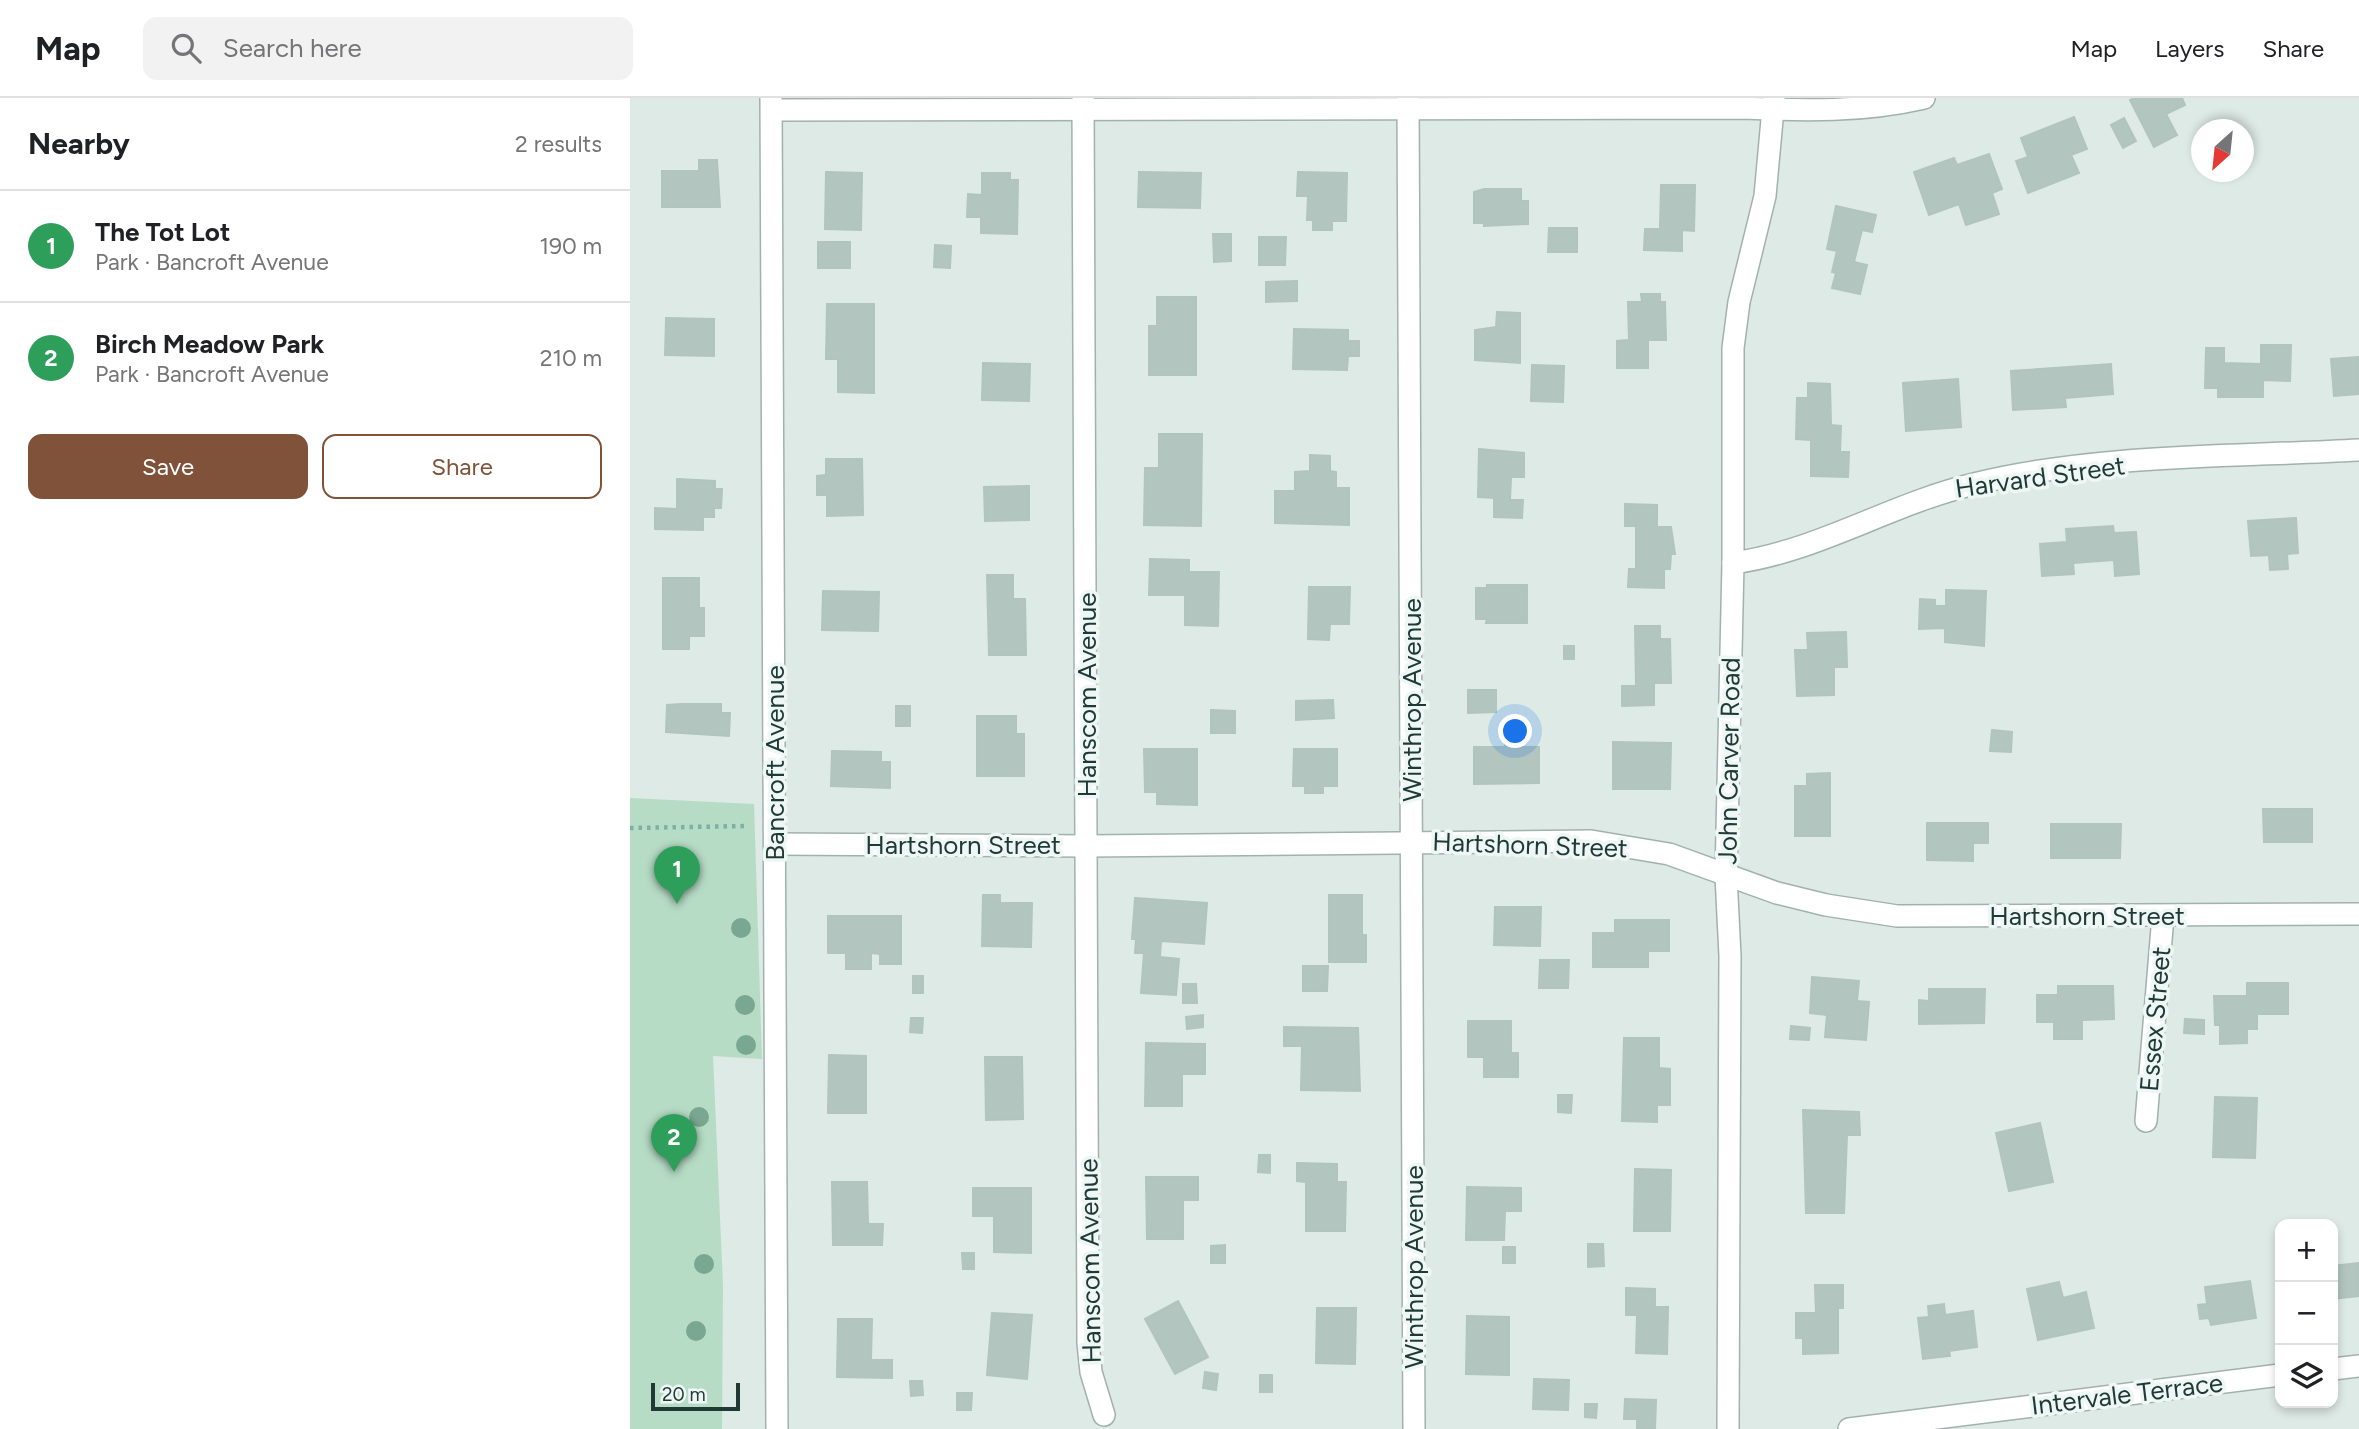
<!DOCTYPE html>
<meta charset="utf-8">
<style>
body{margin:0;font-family:Figtree,sans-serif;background:#f2f2f2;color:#202124}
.controls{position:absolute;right:21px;bottom:21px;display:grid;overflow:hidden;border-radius:14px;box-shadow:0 4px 10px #0003}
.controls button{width:63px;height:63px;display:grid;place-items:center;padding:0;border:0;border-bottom:2px solid #e0e0e0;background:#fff;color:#202124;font:35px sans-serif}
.compass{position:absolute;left:1561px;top:21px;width:63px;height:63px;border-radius:50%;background:#fff;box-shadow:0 4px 10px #0003;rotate:207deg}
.scale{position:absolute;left:21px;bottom:18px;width:89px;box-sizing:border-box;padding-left:7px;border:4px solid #1f3a36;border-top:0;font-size:19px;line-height:24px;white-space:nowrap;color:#1f3a36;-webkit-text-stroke:5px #eef7f4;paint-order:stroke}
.you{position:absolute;left:886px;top:634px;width:24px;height:24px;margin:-18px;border:5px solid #fff;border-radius:50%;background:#1a73e8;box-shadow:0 0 0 10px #1a73e833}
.badge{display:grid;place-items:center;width:46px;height:46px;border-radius:50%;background:#7f5239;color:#fff;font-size:23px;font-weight:700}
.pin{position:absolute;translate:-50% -58px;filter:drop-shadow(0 2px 4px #0008)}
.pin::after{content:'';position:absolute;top:37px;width:24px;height:21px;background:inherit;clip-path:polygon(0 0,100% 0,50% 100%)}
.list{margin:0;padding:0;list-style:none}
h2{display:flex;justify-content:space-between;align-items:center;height:91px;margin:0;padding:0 28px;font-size:30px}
h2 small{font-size:23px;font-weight:400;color:#757577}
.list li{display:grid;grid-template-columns:46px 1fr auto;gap:21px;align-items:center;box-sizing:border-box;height:112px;padding:0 28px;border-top:2px solid #e0e0e0}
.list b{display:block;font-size:26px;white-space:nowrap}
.list p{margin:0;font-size:23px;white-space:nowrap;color:#757577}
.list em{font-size:23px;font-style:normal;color:#757577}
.actions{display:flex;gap:14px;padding:21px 28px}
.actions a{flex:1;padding:16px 0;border:2px solid #7f5239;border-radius:14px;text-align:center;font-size:24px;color:#7f5239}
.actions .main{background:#7f5239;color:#fff}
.icon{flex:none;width:38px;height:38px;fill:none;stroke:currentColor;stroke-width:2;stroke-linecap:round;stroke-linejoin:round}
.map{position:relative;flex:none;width:1729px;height:1331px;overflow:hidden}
header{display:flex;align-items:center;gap:42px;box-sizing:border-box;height:98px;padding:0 35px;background:#fff;border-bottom:2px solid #e0e0e0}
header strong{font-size:33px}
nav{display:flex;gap:38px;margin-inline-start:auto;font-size:24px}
.search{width:490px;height:63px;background:#f2f2f2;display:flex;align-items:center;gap:18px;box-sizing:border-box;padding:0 24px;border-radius:14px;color:#757577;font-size:26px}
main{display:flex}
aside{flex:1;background:#fff}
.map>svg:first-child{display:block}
</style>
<header>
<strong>Map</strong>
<div class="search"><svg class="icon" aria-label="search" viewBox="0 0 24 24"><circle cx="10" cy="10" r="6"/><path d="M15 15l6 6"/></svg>Search here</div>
<nav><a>Map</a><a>Layers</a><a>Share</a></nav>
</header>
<main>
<aside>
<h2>Nearby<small>2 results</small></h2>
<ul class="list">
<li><span class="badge" style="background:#2e9e5b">1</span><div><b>The Tot Lot</b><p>Park · Bancroft Avenue</p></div><em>190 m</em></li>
<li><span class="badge" style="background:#2e9e5b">2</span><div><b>Birch Meadow Park</b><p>Park · Bancroft Avenue</p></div><em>210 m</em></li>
</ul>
<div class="actions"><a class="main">Save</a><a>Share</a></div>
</aside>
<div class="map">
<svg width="1729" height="1331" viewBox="0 0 1729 1331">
<rect width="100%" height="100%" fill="#deeae6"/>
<!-- green -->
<path fill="#b6dcc5" d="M0,700L124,706L132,961L83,958L93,1188L92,1331H0Z"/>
<!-- building -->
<g fill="#b3c5bf" stroke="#b1c4be" stroke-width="2">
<path d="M1505,0H1552L1555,7L1536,16L1547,37L1524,49L1500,2Z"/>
<path d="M1444,19L1457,51L1441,57L1449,75L1398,95L1386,63L1398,59L1391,40Z"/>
<path d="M1494,20L1506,43L1493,50L1481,27Z"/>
<path d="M1359,56L1372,91L1362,95L1369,116L1336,127L1329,106L1299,117L1284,74L1324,60L1327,67Z"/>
<path d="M69,62H87L90,109H32V73H69Z"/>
<path d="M196,74L232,75L231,132L195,131Z"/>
<path d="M509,74L571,75L570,110L508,109Z"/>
<path d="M668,74L717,75L716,123H702V132H683V122H677L678,98H667Z"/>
<path d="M352,75H380V82H388L387,136L351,135V119H337L338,96L352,97Z"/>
<path d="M1031,87H1065L1064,133L1052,132V153L1014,152L1015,131H1030Z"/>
<path d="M854,91H891V103H898V126L854,128V125H844V94Z"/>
<path d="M1206,108L1246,117L1242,134L1232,132L1224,164L1237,167L1230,196L1202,190L1206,175L1202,174L1207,153L1197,151Z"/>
<path d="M919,130H947V154H918Z"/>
<path d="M583,136H601V163L584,164Z"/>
<path d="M629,139H656L655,167H629Z"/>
<rect x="188" y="144" width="32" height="26"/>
<path d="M305,147L321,148L320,170L304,169Z"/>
<path d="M667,183V203L636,204V184Z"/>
<path d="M1011,196H1030V204H1035L1036,242H1018V270H987V243L999,242L998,204H1012Z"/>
<path d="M527,199H566V277H519V228H527Z"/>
<path d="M197,206H244V295L208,294V261H196Z"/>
<path d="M867,214L890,215V265L845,262V232L866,229Z"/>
<path d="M36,220L84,221V258L35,257Z"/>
<path d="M664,231L718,232V243H729V258H718L717,272L663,271Z"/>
<path d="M1631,247H1661L1660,283L1633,282V299H1588V290H1575L1576,250H1594V265L1631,266Z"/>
<path d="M1729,259V296L1704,298L1701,261Z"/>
<path d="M353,265L400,266L399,303L352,302Z"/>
<path d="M1481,266L1483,296L1435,300L1436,309L1383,312L1381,273Z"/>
<path d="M902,267L934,268L933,304L901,303Z"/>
<path d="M1328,281L1331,329L1276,333L1273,285Z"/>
<path d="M1178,285L1200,286L1201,327L1211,328L1210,354H1219L1218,379L1181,378V342L1166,341L1167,300H1178Z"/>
<path d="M529,336H572L571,428L514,427L515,370H529Z"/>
<path d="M849,351L894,355V379H881L880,402H893L892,420L864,419V400L848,399Z"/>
<path d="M680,357L700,358V373L706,374V390H719V427L645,425V393H665V374L680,373Z"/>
<path d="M196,361H232L233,417L197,418V397H187V378L196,377Z"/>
<path d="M47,381L85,383V391H92L91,410H84V419H73V432L25,431V410L47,411Z"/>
<path d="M399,388V422L355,423L354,389Z"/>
<path d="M995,406L1027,407V429H1041L1045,456H1041L1040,471H1034V490L998,489L999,471H1006V428H995Z"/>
<path d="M1666,420L1668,455L1657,456L1658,471L1640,472L1639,457L1621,458L1618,423Z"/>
<path d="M1483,428L1484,435L1506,434L1509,476L1485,478L1484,462L1443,465L1444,476L1412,478L1410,446L1437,444L1436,431Z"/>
<path d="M520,461L559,462V474H589L588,528L555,527V497H519Z"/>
<path d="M357,477H383V501H395L396,557H359Z"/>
<path d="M33,480H69V510H74V538H59V551H33Z"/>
<path d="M857,487H897V525H856L857,521H846V490H857Z"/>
<path d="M679,489H720L719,526H700L699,542L678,541Z"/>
<path d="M1316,492L1356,493L1354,548L1315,544V530L1289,531L1290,501L1305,502V508H1316Z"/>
<path d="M193,493L249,494L248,533L192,532Z"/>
<path d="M1005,528H1030V541H1040L1041,585H1024V607L992,608V588H1006Z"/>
<path d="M1216,534L1217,569H1204V597L1167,598L1165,552H1178L1177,535Z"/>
<rect x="934" y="548" width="10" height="13"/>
<path d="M838,592H866V614L838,615Z"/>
<path d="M703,602L704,620L666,622V603Z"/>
<path d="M51,606H91V615H100L99,638L36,634L37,607Z"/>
<rect x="266" y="608" width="14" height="20"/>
<path d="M581,612L605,613V635H581Z"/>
<path d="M347,618H386V636H394V678H347Z"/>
<path d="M1362,632L1382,634L1381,654L1360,653Z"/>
<path d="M875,635H887V649H909V685L844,686V649H875Z"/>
<path d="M983,644L1041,645L1040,691H983Z"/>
<path d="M514,651H567V707L527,706V694H515Z"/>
<path d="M664,651H707V688H693V695H675V688H663Z"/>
<path d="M202,653L251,654V664H260V690L201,688Z"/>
<path d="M1200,675V738H1165V688H1177V676Z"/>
<path d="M1633,711H1682V744H1634Z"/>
<path d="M1297,725H1358V745H1343V763L1297,762Z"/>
<path d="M1421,726H1491L1490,760H1421Z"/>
<path d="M353,797H370V805H402L401,849L352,848Z"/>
<path d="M699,797H732V837H736V864H699Z"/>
<path d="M505,800L577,805L574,846L531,843L530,859L549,861L546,897L511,895L514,855H505L506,841H502Z"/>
<path d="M865,809H911L910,848L864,847Z"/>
<path d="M198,818H271V866H250V856L241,855V871H216V855H198Z"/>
<path d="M985,822H1039V853H1018V869H963V835H985Z"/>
<path d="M910,862H939L938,890H909Z"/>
<path d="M673,868H698L697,893H673Z"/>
<rect x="283" y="878" width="10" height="17"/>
<path d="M1182,879L1229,883L1227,903L1239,904L1236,942L1195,939L1197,917L1180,915Z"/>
<path d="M1617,885H1658V916H1627V931H1617V945L1590,946V927H1585L1584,898H1617Z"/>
<path d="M553,886H566L567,905H553Z"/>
<path d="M1428,888H1483L1484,921L1452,922V941H1424V924H1407V897H1428Z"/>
<path d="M1299,891H1355L1354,925L1289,926V902L1299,903Z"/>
<path d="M573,917V929L557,931L556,919Z"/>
<path d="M281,920H293L292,935L280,934Z"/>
<path d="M1555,921L1574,922V936L1554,935Z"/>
<path d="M838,923H881V955H888V979H854V959H838Z"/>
<path d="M1161,928L1180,930L1179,942L1160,941Z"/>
<path d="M654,929L728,930L730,993L671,992L672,948H654Z"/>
<path d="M994,940H1029V970L1040,971V1007H1027V1024L992,1023Z"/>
<path d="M516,945L575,946V976H552V1008H515Z"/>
<path d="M199,957L236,958V1015H198Z"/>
<path d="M355,959H392L393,1021L356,1022Z"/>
<path d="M928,997H942L941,1015L928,1014Z"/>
<path d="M1585,999L1627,1000L1625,1060L1583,1059Z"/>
<path d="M1173,1012L1229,1014L1230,1037H1217L1214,1115H1176Z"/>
<path d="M1410,1025L1423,1084L1379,1093L1366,1035Z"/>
<path d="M629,1057H640V1075L628,1074Z"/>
<path d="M667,1065L707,1066V1084H716L715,1133H676V1084L667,1083Z"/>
<path d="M1005,1071L1041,1072L1040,1133H1004Z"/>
<path d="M516,1079H568V1102H553V1141H517Z"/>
<path d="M202,1084H237L238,1126H253L252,1147H203Z"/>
<path d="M837,1089L891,1090V1113H875L874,1142H836Z"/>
<path d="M343,1090H401V1155L364,1154V1118H343Z"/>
<path d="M958,1146H973L974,1168L958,1169Z"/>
<path d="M595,1147V1165H581V1148Z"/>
<rect x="873" y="1149" width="12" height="16"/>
<path d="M332,1155H344V1171H333Z"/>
<path d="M1729,1165V1198L1703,1201V1168Z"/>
<path d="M1620,1183L1626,1220L1581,1227L1579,1220L1570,1221L1568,1207L1577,1206L1575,1189Z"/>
<path d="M1429,1184L1433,1200L1456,1194L1464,1230L1408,1242L1397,1191Z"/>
<path d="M1185,1187H1213V1210H1208V1255L1173,1256V1240H1166V1215H1186Z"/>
<path d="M996,1190L1025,1191V1209H1038L1037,1256L1006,1255L1007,1217H996Z"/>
<path d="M548,1203L578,1259L545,1276L515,1221Z"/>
<path d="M1314,1206L1315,1217L1343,1213L1347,1249L1319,1253L1320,1258L1293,1261L1288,1220L1299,1219L1298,1208Z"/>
<path d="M687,1210H726L725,1266L686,1265Z"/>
<path d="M362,1215L402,1217L397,1281L357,1277Z"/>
<path d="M837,1218L879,1219V1277L836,1276Z"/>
<path d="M208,1221H242L241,1262H262V1280L207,1279Z"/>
<path d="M575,1274L588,1276L586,1292L573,1290Z"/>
<rect x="630" y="1277" width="12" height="17"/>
<path d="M904,1281L939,1282L938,1312L903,1311Z"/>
<path d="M280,1283H292L293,1297L281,1298Z"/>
<path d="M327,1295H342L341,1312H327Z"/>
<path d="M995,1301L1026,1302L1025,1331H1007V1321H994Z"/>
<path d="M955,1306H967L966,1320L955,1319Z"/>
</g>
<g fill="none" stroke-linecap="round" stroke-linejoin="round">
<defs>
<g id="minor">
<path d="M141,0L147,1331"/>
<path d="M453,0L458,1245L461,1274L474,1317"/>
<path d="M778,0L784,1331"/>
<path d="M142,12L1113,10C1174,13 1234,14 1294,0"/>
<path d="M1103,465C1189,453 1260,406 1344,386C1466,356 1603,359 1729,352"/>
<path d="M145,746L458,748L961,743L1039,756L1147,795L1196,807L1267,818L1729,816"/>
<path d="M1516,1023L1533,818"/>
<path d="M1703,1271L1729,1268"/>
<path d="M1098,1331L1100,858L1096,778L1103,465V250L1109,204L1135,98L1144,0"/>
<path d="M1219,1331L1650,1277"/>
</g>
</defs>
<!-- minor casing -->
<use href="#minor" stroke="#a1b2ae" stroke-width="24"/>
<!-- path -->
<path stroke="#7eaea5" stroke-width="4.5" stroke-dasharray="3.5 5" stroke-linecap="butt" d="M0,730L119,728"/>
<!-- minor -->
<use href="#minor" stroke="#fff" stroke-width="21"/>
</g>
<!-- trees -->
<g fill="#7aa792">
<circle cx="111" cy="830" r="10"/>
<circle cx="115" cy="907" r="10"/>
<circle cx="116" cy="947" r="10"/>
<circle cx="69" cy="1019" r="10"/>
<circle cx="74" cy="1166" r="10"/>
<circle cx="66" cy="1233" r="10"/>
</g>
<g text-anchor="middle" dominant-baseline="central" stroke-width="7" stroke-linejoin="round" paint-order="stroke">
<!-- street labels -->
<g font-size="26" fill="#1f3a36" stroke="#eef7f4">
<text transform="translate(1410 379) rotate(-8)">Harvard Street</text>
<text transform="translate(457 597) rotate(-90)">Hanscom Avenue</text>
<text transform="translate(782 602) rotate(-90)">Winthrop Avenue</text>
<text transform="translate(1099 663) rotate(-89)">John Carver Road</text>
<text transform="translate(145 665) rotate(-90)">Bancroft Avenue</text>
<text x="333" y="747">Hartshorn Street</text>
<text transform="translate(900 747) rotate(2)">Hartshorn Street</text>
<text x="1457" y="818">Hartshorn Street</text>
<text transform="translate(1525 921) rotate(-85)">Essex Street</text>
<text transform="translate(460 1163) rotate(-91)">Hanscom Avenue</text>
<text transform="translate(784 1169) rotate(-90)">Winthrop Avenue</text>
<text transform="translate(1497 1296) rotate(-7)">Intervale Terrace</text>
</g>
</g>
</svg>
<div class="controls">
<button>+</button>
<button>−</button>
<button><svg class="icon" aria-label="layers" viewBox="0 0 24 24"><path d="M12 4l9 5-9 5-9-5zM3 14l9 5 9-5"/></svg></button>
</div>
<svg class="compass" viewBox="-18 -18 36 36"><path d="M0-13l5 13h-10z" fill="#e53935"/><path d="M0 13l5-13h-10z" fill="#757577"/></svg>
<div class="scale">20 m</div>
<div class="you"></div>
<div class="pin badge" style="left:47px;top:806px;background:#2e9e5b">1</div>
<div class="pin badge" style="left:44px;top:1074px;background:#2e9e5b">2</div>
</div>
</main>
